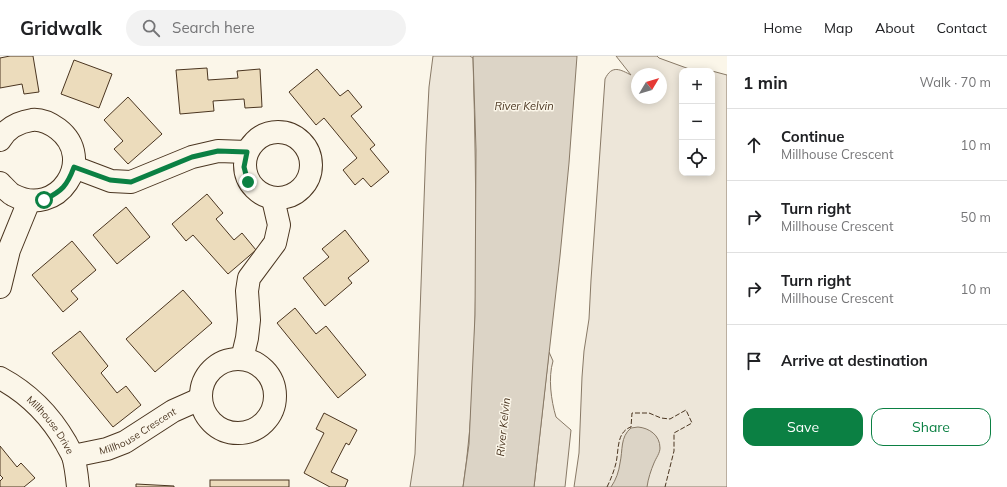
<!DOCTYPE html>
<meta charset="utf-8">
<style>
body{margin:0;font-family:Mulish,sans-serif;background:#f2f2f2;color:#202124}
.controls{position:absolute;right:12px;top:12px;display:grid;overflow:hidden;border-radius:8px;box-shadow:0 2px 10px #0003}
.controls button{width:36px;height:36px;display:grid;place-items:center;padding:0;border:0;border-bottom:1px solid #e0e0e0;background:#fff;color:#202124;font:20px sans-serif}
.compass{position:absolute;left:631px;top:12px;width:36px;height:36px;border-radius:50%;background:#fff;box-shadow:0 2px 10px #0003;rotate:52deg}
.stop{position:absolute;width:12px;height:12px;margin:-9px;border:3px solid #0b8043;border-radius:50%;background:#fff}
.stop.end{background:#0b8043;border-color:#fff;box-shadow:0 1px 4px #0008}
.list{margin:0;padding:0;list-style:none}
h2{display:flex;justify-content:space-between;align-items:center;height:52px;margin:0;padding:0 16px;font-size:17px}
h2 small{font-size:13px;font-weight:400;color:#757577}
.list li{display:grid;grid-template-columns:26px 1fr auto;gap:12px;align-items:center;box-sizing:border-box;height:72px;padding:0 16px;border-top:1px solid #e0e0e0}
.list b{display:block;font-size:15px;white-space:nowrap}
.list p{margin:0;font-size:13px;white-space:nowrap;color:#757577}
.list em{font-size:13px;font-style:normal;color:#757577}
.actions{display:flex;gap:8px;padding:12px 16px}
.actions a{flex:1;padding:9px 0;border:1px solid #0b8043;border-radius:12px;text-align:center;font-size:14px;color:#0b8043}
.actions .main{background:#0b8043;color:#fff}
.icon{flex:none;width:22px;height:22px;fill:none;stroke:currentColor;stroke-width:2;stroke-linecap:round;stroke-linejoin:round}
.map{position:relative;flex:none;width:727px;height:431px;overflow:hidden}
header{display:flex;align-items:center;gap:24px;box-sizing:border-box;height:56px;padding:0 20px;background:#fff;border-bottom:1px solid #e0e0e0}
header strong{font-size:19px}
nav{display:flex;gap:22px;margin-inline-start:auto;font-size:14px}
.search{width:280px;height:36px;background:#f2f2f2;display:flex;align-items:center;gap:10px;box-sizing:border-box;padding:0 14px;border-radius:22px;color:#757577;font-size:15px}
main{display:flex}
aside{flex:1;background:#fff}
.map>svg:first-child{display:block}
</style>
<header>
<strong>Gridwalk</strong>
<div class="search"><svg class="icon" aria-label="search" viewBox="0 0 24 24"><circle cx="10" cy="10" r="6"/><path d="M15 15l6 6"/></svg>Search here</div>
<nav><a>Home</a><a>Map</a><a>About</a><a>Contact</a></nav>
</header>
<main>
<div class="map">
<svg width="727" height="431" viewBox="0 0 727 431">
<rect width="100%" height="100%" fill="#fbf6e9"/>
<!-- green -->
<g fill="#ede6d9" stroke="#887966" fill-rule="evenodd">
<path d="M433,0H470L473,2C475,71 476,139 476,208C475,282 474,357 463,431H410L415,398L426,89L429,31Z"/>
<path d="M616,0H657L659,2L692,14L710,15H682V117H712V15L727,19V431H574L579,397L582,321L584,295L589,263L591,224L605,23C612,8 621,14 631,19ZM637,18H661V42H637Z"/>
<path d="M549,296L553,305C548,322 551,344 556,361L571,374L565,431H534Z"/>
</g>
<!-- water -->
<g fill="#dcd4c6" stroke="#887966">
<path d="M473,0H577L569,107L560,200L534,431H463L469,388L475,259L476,94Z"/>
<path d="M638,371C649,372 660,379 660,392C660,397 656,402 654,407C651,414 648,423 647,431H611C616,424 619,415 620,407C623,394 620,381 631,372Z"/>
</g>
<!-- building -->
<g fill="#ecdcbc" stroke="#4a3520">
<path d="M10,0H33L39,36L24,38L22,28L0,32V2Z"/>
<path d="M74,4L112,18L99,52L61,38Z"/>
<path d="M207,12L208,24L238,22L237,15L260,13L262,51L245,52L244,43L213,45L214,55L180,58L176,14Z"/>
<path d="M317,13L340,40L348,34L362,51L351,60L375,89L370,93L389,116L371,131L363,122L355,129L343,114L357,102L324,62L316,69L289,36Z"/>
<path d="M128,41L162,78L128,108L114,93L123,85L104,64Z"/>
<path d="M207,138L223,157L216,163L234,184L242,177L256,194L228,218L193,179L186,185L172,168Z"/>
<path d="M126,151L150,181L117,208L93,179Z"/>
<path d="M345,174L369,205L348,222L352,227L325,250L303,222L329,201L322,193Z"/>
<path d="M72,185L96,214L71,235L78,243L63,256L32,219Z"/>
<path d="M183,234L212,267L155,316L126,283Z"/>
<path d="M295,252L316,278L326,270L366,319L338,342L277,267Z"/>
<path d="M80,275L108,310L101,317L117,337L126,330L141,349L113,371L52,297Z"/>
<path d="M324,357L357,374L349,389L346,387L331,416L348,424L345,431H330L304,417L324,377L316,373Z"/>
<path d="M0,390L17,411L21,407L35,422L24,431H0V425L3,422L0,419Z"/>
<rect x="210" y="424" width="79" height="7"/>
<path d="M136,428L174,430V431H136Z"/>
</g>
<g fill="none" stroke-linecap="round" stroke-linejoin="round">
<defs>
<g id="minor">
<circle cx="278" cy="109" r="33"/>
<path d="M0,84C7,72 19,66 32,64C41,63 51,68 58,73C97,103 58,163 13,139C9,137 4,131 0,127"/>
<path d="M74,111L111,125L131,126L192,101L218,95L247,96"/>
<path d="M0,231L9,194L29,145"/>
<circle cx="238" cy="340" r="37"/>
<path d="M242,303L247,282L249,264L247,235L249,222L275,187L279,169L273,143"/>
<path id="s1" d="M0,322C28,337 50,359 66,387C68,391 71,396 73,400C76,410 77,421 78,431"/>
<path id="s2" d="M73,400L107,393L125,386L173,355L200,343"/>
</g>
</defs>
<!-- minor casing -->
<use href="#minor" stroke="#4a3520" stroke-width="24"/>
<!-- minor -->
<use href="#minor" stroke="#fbf6e9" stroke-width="22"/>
<!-- fence -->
<path stroke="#4a3520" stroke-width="1" stroke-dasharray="5 2" stroke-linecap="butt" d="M607,431C611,423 614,415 616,407C619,395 616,376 631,371L632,357H649L661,362L670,363L686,354L692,367L674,377V395L665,431"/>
</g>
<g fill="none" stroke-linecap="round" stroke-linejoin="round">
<!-- route -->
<path stroke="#0b8043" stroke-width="5" d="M44,144C62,135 67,130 74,111L110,124L131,126L192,101L218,95L247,96L244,111L248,126"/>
</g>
<g text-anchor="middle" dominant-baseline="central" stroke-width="3" stroke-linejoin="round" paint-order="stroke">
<!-- street labels -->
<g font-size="10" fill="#4a3520" stroke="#fbf6e9">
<text stroke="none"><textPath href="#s1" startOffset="70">Millhouse Drive</textPath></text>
<text stroke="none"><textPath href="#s2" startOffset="70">Millhouse Crescent</textPath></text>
</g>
<!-- water labels -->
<g font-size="11" font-style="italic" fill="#4a3520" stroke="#fbf6e9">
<text x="524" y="50">River Kelvin</text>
<text transform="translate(503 371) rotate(-84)">River Kelvin</text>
</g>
</g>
</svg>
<div class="controls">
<button>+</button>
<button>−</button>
<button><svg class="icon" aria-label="locate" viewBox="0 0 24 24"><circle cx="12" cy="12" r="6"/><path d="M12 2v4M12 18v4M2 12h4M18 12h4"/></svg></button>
</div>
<svg class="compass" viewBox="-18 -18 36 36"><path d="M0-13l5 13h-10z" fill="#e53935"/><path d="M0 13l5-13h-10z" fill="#757577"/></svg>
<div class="stop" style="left:44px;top:144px"></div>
<div class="stop end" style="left:248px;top:126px"></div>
</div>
<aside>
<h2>1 min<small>Walk · 70 m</small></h2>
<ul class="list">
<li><svg class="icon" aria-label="ahead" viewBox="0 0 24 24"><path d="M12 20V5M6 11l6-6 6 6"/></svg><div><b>Continue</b><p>Millhouse Crescent</p></div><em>10 m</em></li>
<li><svg class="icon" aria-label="right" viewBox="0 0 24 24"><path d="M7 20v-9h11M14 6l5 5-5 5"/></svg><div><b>Turn right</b><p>Millhouse Crescent</p></div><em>50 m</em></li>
<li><svg class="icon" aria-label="right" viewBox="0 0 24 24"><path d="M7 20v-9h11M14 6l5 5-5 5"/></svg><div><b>Turn right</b><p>Millhouse Crescent</p></div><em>10 m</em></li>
<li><svg class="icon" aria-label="arrive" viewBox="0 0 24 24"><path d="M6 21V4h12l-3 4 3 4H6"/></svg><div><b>Arrive at destination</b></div></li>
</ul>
<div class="actions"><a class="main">Save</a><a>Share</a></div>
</aside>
</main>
